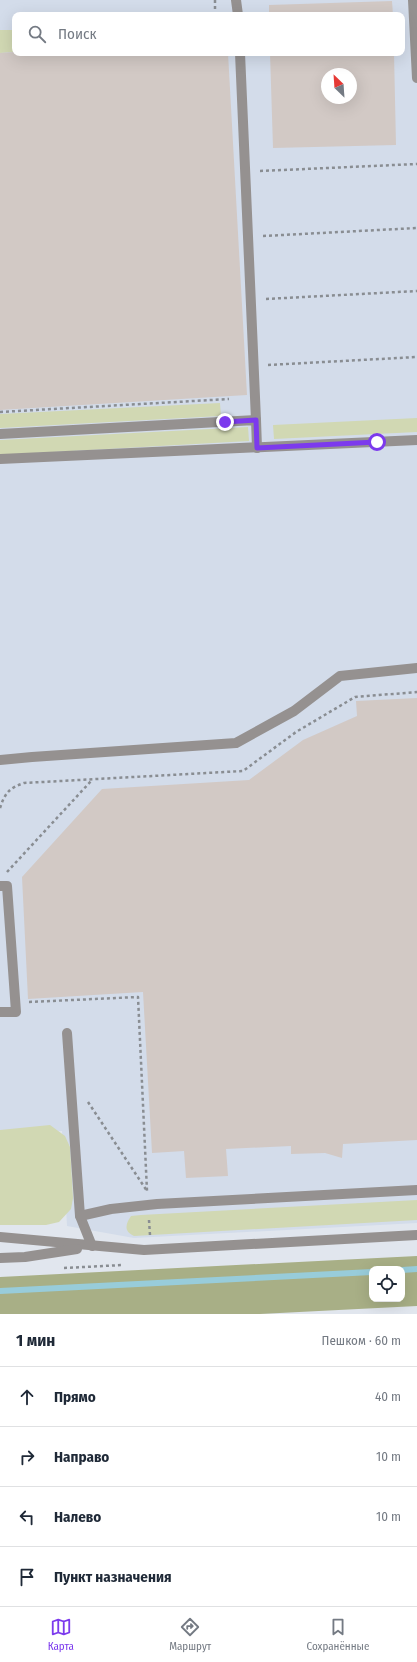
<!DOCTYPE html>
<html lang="ru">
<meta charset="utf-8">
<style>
body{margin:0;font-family:"Fira Sans Condensed",sans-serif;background:#f2f2f3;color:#1f2937}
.controls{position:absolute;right:12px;bottom:12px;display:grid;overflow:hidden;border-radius:8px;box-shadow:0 4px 16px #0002}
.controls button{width:36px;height:36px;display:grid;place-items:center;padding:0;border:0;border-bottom:1px solid #e0e1e3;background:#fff;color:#1f2937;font:20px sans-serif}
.compass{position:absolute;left:321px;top:68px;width:36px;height:36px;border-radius:50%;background:#fff;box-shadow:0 4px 16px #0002;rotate:335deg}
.stop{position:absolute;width:12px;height:12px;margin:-9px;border:3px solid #7c3aed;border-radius:50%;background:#fff}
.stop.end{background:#7c3aed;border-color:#fff;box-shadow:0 1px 4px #0008}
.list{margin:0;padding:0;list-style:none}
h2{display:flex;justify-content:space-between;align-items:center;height:52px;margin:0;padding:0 16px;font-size:17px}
h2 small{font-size:13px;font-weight:400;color:#747a83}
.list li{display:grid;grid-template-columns:26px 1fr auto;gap:12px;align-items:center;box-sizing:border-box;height:60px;padding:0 16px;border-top:1px solid #e0e1e3}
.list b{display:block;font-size:15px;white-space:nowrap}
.list em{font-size:13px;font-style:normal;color:#747a83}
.icon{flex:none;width:22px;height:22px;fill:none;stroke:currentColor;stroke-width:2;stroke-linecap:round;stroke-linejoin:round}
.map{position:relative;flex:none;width:417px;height:1314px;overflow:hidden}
.search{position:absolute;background:#fff;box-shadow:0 4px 16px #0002;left:12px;right:12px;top:12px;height:44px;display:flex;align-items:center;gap:10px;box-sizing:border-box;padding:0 14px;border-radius:8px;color:#747a83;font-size:15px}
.sheet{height:292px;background:#fff}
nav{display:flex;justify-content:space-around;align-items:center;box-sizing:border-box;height:56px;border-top:1px solid #e0e1e3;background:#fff;font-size:11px;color:#747a83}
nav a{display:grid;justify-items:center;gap:2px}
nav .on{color:#7c3aed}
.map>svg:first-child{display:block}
</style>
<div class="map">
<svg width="417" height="1314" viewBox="0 0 417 1314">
<rect width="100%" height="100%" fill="#e1e6ee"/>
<!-- built -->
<path fill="#d3dcea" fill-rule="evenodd" d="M0,0H417V1223L134,1238L67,1226L62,1131L0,1134ZM15,15H402V53H15ZM327,74H351V98H327Z"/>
<!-- green -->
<g fill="#d1d8b3">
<path d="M0,30H14V52L0,53Z"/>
<path d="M220,403L221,416L0,428V414Z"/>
<path d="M417,418V432L274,439L273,425Z"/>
<path d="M248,427L249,441L0,455V440Z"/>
<path d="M50,1125L65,1136L70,1147L73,1198L71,1209L59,1222L46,1225H0V1130Z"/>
<path d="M417,1200V1220L134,1236C124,1231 125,1225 131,1216L141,1215Z"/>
</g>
<!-- forest -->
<path fill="#a8af86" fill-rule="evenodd" d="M417,1256V1306L260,1314H0V1277ZM372,1269H402V1299H372Z"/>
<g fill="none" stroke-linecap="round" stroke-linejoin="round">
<!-- stream -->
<g stroke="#98ccda" stroke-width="6">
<path d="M402,1270L417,1269"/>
<path d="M0,1291L372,1272"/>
</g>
</g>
<!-- building -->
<g fill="#d2c9c5" fill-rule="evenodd">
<path d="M392,1L393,15H269V5Z"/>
<path d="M15,52L228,53L247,395L0,410V53Z"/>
<path d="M270,53H394L396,145L273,148ZM327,74H351V98H327Z"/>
<path d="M417,698V1140L343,1144L342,1158L325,1153L291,1154V1146L226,1149L228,1176L186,1178L184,1151L152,1153L143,992L28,999L22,877L102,789L249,780L303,740L357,716L356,701Z"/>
</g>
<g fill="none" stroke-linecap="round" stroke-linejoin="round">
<!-- path -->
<g stroke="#898d92" stroke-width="2.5" stroke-dasharray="3 3" stroke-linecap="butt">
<path d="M215,0V15"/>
<path d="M260,171L417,164"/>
<path d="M263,236L417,228"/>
<path d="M266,299L417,291"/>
<path d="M268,365L417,357"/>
<path d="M0,412L229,399"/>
<path d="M0,808C5,793 9,788 24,783L243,771L296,732L355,697L417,692"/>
<path d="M7,872L92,780"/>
<path d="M29,1002L138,997L147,1191"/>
<path d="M88,1102L147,1191"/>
<path d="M149,1220L150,1235"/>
<path d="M64,1268L123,1265"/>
</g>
<!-- minor -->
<g stroke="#959190" stroke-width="10">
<path d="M236,0L238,15"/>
<path d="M413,0L417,78"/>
<path d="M240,53L256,420"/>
<path d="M0,434L256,420L257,448"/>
<path d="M0,459L417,440"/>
<path d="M0,760L32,757L236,743L294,711L340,676L417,668"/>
<path d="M0,886H7L16,1012H0"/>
<path d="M67,1033L80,1216L92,1246"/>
<path d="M80,1216L111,1209L157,1204L417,1190"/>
<path d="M0,1237L144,1250L417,1235"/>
<path d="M0,1258L25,1257L77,1249"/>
</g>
</g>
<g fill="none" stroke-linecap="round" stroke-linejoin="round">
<!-- route -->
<path stroke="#7c3aed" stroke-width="5" d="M225,422L256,420L257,448L377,442"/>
</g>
</svg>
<div class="controls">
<button><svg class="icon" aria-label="locate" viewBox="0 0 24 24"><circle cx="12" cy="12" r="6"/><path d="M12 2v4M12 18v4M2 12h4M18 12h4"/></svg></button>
</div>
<svg class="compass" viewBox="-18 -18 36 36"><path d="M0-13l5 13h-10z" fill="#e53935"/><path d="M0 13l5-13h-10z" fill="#747a83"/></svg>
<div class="stop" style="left:377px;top:442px"></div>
<div class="stop end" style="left:225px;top:422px"></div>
<div class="search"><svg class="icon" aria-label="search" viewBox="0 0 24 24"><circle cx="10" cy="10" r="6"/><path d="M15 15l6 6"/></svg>Поиск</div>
</div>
<section class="sheet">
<h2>1 мин<small>Пешком · 60 m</small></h2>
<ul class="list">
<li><svg class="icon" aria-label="ahead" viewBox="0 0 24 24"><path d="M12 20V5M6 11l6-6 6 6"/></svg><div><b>Прямо</b></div><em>40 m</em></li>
<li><svg class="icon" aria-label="right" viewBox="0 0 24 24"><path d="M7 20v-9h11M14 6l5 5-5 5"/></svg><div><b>Направо</b></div><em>10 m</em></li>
<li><svg class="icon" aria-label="left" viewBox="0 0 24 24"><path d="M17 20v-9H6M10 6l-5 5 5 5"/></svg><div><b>Налево</b></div><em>10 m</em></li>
<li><svg class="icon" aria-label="arrive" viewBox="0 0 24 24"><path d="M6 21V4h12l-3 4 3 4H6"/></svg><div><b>Пункт назначения</b></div></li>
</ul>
</section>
<nav>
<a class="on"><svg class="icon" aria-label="map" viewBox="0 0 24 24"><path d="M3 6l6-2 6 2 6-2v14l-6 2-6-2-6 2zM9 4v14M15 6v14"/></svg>Карта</a>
<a><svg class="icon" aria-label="directions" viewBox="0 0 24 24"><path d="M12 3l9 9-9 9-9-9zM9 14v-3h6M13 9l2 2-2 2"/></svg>Маршрут</a>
<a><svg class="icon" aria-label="saved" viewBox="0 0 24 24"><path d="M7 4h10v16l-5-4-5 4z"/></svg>Сохранённые</a>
</nav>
